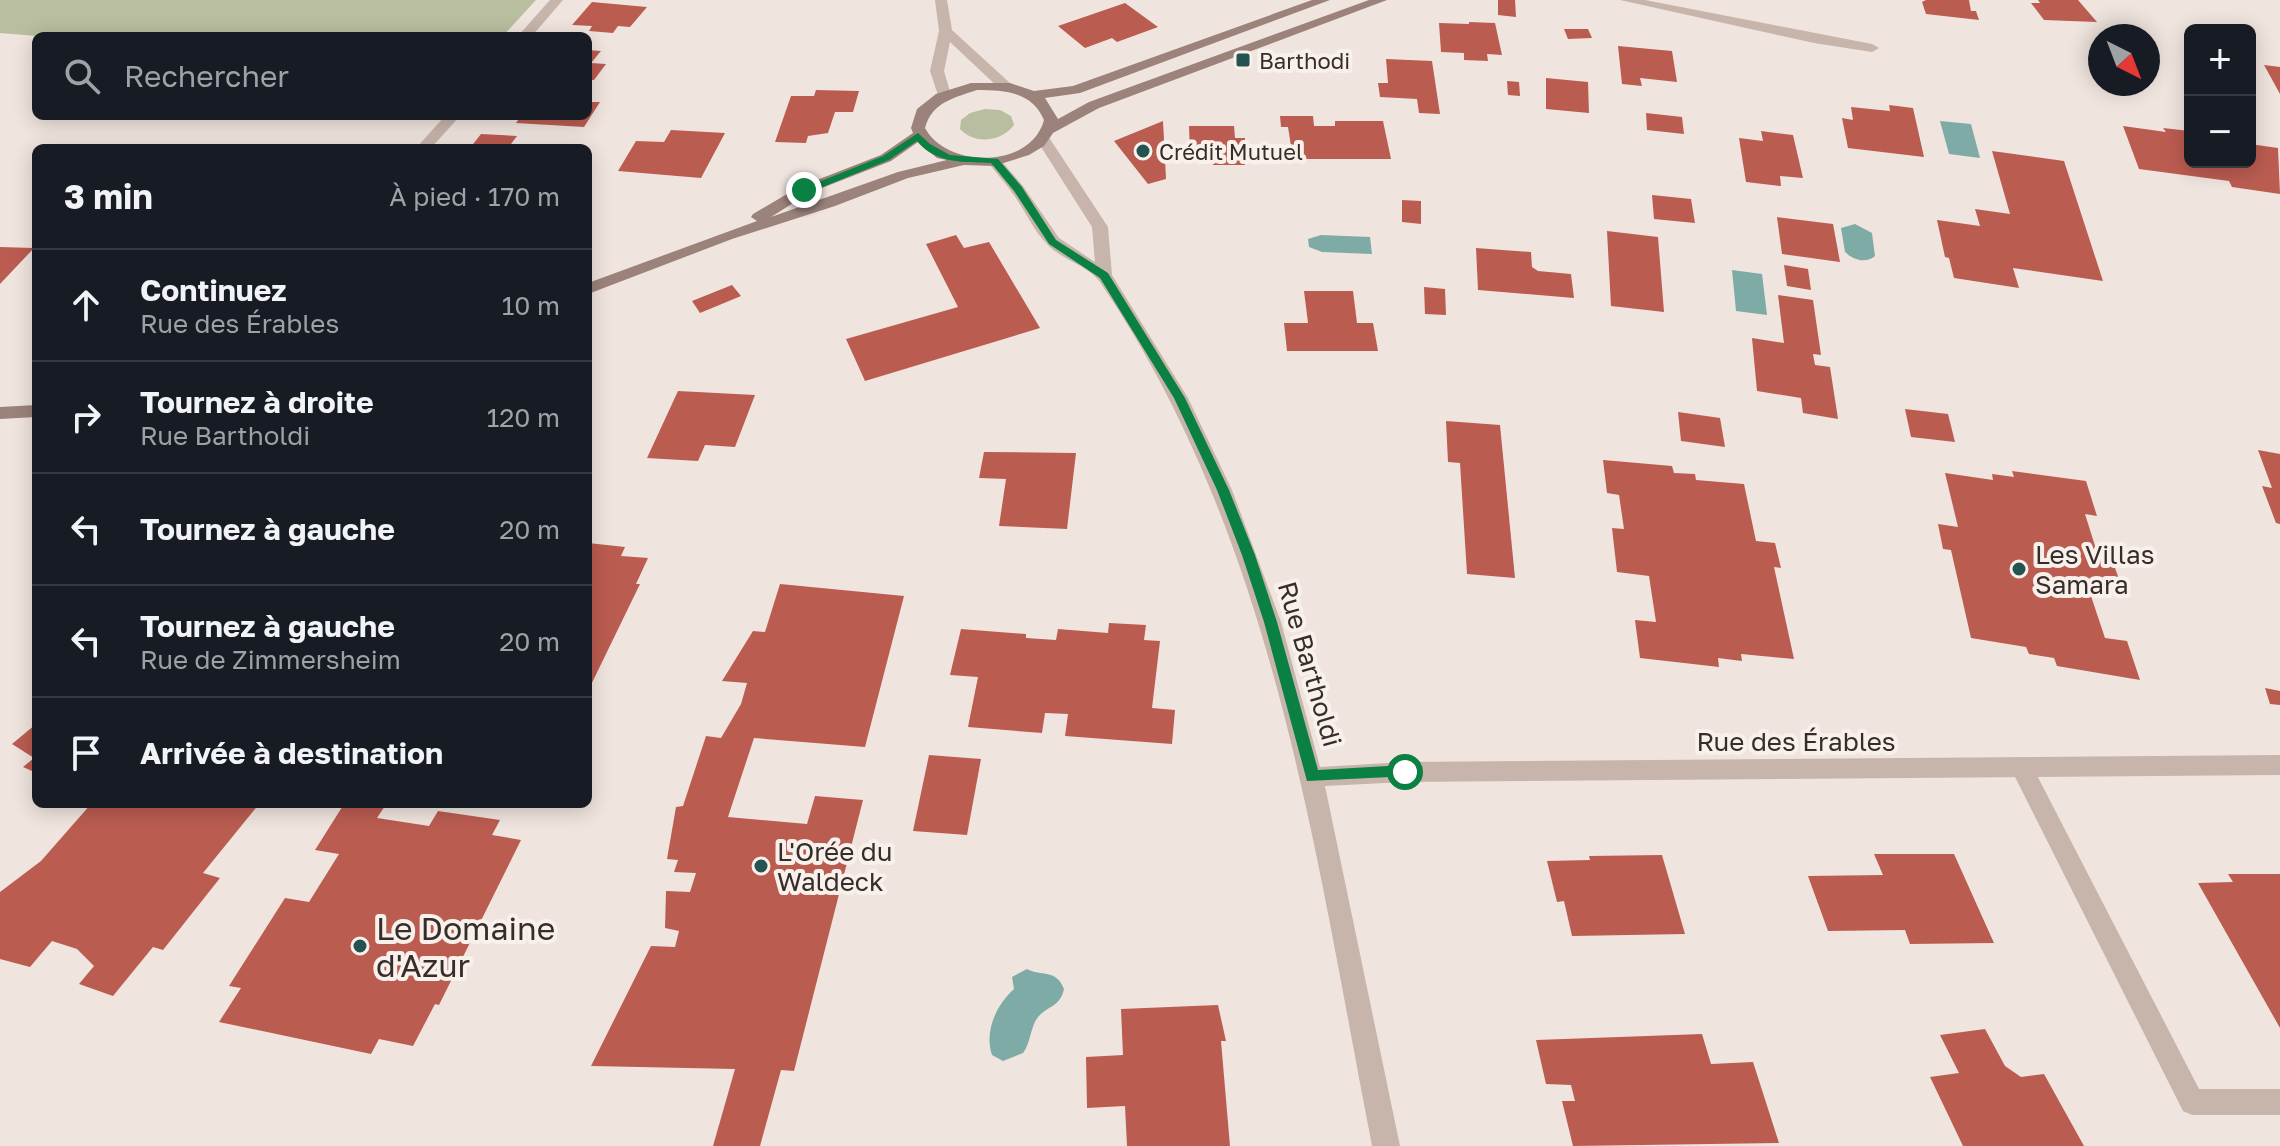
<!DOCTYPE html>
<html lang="fr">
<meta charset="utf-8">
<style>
body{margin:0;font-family:"Golos Text",sans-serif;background:#20242c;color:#f1f3f6}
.controls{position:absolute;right:24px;top:24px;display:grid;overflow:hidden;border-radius:12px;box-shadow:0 4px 20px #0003}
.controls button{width:72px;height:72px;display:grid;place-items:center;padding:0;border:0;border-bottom:2px solid #363941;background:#171b24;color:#f1f3f6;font:40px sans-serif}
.compass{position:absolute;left:2088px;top:24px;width:72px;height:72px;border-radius:50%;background:#171b24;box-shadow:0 4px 20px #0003;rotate:138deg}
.stop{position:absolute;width:24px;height:24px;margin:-18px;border:6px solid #0b8043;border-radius:50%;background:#fff}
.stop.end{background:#0b8043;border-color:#fff;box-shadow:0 2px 8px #0008}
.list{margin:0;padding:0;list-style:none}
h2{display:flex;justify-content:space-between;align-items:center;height:104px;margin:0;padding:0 32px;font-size:34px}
h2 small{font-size:26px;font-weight:400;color:#9ea1a6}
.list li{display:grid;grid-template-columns:52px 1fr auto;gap:24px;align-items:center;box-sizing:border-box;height:112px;padding:0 32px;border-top:2px solid #363941}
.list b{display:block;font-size:30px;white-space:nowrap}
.list p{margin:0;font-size:26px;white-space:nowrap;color:#9ea1a6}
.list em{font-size:26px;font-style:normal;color:#9ea1a6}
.icon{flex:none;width:44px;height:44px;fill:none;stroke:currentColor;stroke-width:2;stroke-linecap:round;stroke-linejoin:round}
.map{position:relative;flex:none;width:2280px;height:1146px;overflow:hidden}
.search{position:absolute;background:#171b24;box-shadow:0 4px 20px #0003;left:32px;top:32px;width:560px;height:88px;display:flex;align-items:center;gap:20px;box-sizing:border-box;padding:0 28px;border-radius:12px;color:#9ea1a6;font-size:30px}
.panel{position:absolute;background:#171b24;box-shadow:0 4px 20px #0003;left:32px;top:144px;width:560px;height:664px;border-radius:12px}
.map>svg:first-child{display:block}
</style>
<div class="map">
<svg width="2280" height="1146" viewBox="0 0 2280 1146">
<rect width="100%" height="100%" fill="#f0e5de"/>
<!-- green -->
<g fill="#b8be9f">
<path d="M0,0H536L503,36H37L0,33Z"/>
<path d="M985,109L1000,110L1011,116L1014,125C1001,142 975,145 960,129L961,120L970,113Z"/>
</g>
<!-- water -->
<g fill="#7faba7">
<path d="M1940,121L1971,124L1980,158L1949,154Z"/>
<path d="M1855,224L1872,233L1875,256C1866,264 1853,260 1845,252L1841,228Z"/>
<path d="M1321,235L1370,237L1372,254L1322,252L1309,247L1308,239Z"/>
<path d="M1732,270L1762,274L1767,315L1736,311Z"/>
<path d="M1027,969C1041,977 1056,968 1064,989C1060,1007 1049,1005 1038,1017C1030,1027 1031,1043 1023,1053L1003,1061L992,1055C984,1032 996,1005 1014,989L1012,977Z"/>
</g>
<!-- building -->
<g fill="#bb5c51">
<path d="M1498,0H1515L1516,17L1498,15Z"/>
<path d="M1926,0H1969L1971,11H1976L1979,20L1926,14L1922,2Z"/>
<path d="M2038,0H2078L2097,22L2044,20L2031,3H2040Z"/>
<path d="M592,2L647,7L630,27L618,26L613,33L589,31L592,26L572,25Z"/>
<path d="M1125,3L1158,27L1117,42L1112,38L1085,48L1058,26Z"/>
<path d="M1469,22L1495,23L1502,55L1487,54L1488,61L1464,60V53L1441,52L1439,23L1469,24Z"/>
<path d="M1564,29H1588L1592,38L1568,39Z"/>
<path d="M1618,46L1672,51L1677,82L1640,78L1642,86L1622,84Z"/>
<path d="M588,50L601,51L591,63L606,64L594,80H588Z"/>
<path d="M1386,59L1432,61L1440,114L1419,113L1417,99L1380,97L1378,83H1388Z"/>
<path d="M2264,65L2280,67V94Z"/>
<path d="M1546,78L1588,82L1589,113L1546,109Z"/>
<path d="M1507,81L1519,82L1520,96L1508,95Z"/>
<path d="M816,90L859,91L853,112H835L828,133L808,136L806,143L775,142L791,96H814Z"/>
<path d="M588,102H600L584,127L516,123L521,116H588Z"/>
<path d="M1889,105L1913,108L1924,157L1848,148L1842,118L1853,120L1851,107L1890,111Z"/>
<path d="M1646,113L1682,117L1684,134L1647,130Z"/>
<path d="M1280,116H1313L1314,126H1335V121H1383L1391,159H1293L1288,127H1281Z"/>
<path d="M1163,121L1166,179L1148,184L1114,141Z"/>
<path d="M1189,126H1234L1235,138H1245V165H1213L1212,153H1190Z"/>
<path d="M2123,126L2166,132L2163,128L2190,131V162H2250V144L2278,148L2280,194L2232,187L2229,181L2139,169Z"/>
<path d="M671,130L725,133L701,178L618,171L636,141L664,142Z"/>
<path d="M1761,131L1793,135L1803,178L1780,176L1781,186L1746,182L1739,138L1763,141Z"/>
<path d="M481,134L517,136L508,148H470Z"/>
<path d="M1992,151L2064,161L2103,281L2013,268L2019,288L1954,278L1949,258L1945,257L1937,220L1980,226L1975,209L2010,214Z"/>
<path d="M1652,195L1691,199L1695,223L1654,219Z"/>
<path d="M1402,200L1421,201V224L1402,222Z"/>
<path d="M1777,217L1833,224L1840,262L1782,254Z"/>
<path d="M1607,231L1658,237L1664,312L1611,306Z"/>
<path d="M956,235L964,248L989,242L1040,328L865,381L846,339L958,307L926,244Z"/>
<path d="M0,247L34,248L0,284Z"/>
<path d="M1476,248L1531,252L1532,267L1538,271L1571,274L1574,298L1478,290Z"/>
<path d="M1784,265L1808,269L1811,290L1787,286Z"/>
<path d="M732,285L741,296L700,313L692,301Z"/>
<path d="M1424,287L1445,289L1446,315L1425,314Z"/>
<path d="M1304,291H1353L1357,323H1373L1378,351H1287L1284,323H1308Z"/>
<path d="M1778,295L1813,300L1821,355L1813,354L1815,365L1830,367L1838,419L1803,413L1801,398L1757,391L1752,338L1784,343Z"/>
<path d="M678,391L755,395L735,447L705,445L698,461L647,458Z"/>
<path d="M1905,409L1948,414L1955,442L1911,437Z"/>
<path d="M1678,412L1720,418L1725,447L1681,441Z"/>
<path d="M1446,421L1500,425L1515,578L1467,574L1460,463L1448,462Z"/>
<path d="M2258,450L2280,454V524L2276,523L2262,486L2272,488Z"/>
<path d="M984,452L1076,453L1067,529L999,526L1006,479L979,478Z"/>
<path d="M1603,460L1672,466L1674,473L1695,474L1696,480L1744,484L1756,541L1775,543L1781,568L1774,567L1794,659L1741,654L1742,661L1718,658L1719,667L1640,658L1635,620L1656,622L1649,576L1617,572L1612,528L1624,529L1619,495L1607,493Z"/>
<path d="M2012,471L2086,481L2097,516L2085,514L2096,549L2109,551L2125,596L2089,590L2105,638L2127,641L2140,680L2057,666L2054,658L2029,654L2026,647L1971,638L1951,550L1943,549L1938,524L1958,527L1945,473L1993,480L1992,474L2014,477Z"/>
<path d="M588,543L625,547L621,556L648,558L636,584H640L588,691Z"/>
<path d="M780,584L904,596L865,747L754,738L728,817L807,824L815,796L863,800L794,1071L781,1070L760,1146H713L735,1069L591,1066L651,946L675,947L679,931L665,928L666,891L690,892L696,873L674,872L678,860L667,859L676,807L683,806L706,736L721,738L741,704L747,683L722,681L753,631L765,632Z"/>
<path d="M1109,623L1146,625L1144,640L1160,641L1152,708L1175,710L1172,744L1065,736L1068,714L1045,713L1042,733L968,727L978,677L950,675L961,629L1026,634V638L1056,640L1058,629L1108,633Z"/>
<path d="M2265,688L2280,691V705L2270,704Z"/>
<path d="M36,724V768L32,771L23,767L34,758L12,744Z"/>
<path d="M929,755L981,759L967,835L913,831Z"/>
<path d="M91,804H259L203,873L220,878L163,950L153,947L113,996L79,984L94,966L77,949L52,941L30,967L0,959V892L41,861Z"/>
<path d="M344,804L385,806L377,818L429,826L438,811L500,820L492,835L521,840L439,1005L435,1004L413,1046L379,1039L371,1054L219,1022L241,988L229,986L285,898L309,902L339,854L315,850Z"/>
<path d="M1874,854H1954L1994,943L1910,944L1905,930L1828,931L1808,876L1883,875Z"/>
<path d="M1662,855L1685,934L1572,936L1564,901L1557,902L1547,861L1590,860L1589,856Z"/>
<path d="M2228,874H2280V1028L2198,883L2233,882Z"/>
<path d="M1218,1005L1226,1041H1221L1230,1146H1127L1125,1106L1087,1108L1086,1057L1123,1055L1121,1009Z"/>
<path d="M1985,1029L2005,1066L2021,1077L2044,1074L2084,1146H1963L1930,1077L1959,1073L1940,1035Z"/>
<path d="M1702,1034L1711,1064L1753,1062L1779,1143L1573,1146L1562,1101H1575L1571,1085L1546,1084L1536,1040Z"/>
</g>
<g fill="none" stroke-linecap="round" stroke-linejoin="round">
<!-- lane -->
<path fill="#c7b4ab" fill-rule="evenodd" d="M2021,757L2029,760L2199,1089H2280V1115H2192L2183,1111L2010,767L2013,760Z"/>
<!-- street -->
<g fill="#c7b4ab" fill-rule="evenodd">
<path d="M550,0H563L532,36H518Z"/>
<path d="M935,0H947L952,30L1011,84V90H1001L950,42L944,71L951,95L939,98L930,71L939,31Z"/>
<path d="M1620,0H1645L1872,44L1879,48L1872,52L1814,43Z"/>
<path d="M445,116H460L431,148H416Z"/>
<path d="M1043,135L1048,136L1108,227L1112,275L1188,398L1232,490L1281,622L1320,767L1405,762L2280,755V775L1405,782L1325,786L1400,1146H1372C1314,848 1275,540 1100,282C1088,265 1061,260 1047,244C1033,230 1025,210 1013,194C1005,182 995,172 987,161L994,157L999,158L1023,186L1059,238L1095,262L1092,227L1036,139Z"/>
</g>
<!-- secondary -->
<g fill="#9b837c" fill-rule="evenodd">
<path d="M1312,0H1330L1080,93L1045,98L1058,119L1089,102L1369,0H1387L1099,108L1053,133L1044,146L1029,155L994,166L964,165L908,178L835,206L732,239L588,294V283L757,221L751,217L753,214L799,187L881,155L913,133L911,128L917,109L936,94L971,83H1010L1034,91L1073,86ZM977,90C1005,90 1032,92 1044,120C1031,169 947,169 925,128C932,102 954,98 977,90ZM918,142L937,158L947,160L898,172L771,217L809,193L891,161Z"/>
<path d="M36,405V417L0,419V407Z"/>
</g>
</g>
<!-- route -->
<path fill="#0b8043" d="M918,133L930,144L950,155L998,159L1022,187L1056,240L1108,273L1185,398L1229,490L1255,555L1277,622L1318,770L1405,765L1411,767V776L1307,781L1264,622L1242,555L1217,490L1174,398L1100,278L1049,244L1014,191L991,163C965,162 935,164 917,141L889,160L808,193L799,190L883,156Z"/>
<!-- markers -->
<g fill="#235450" stroke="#f8f0ea" stroke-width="3">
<rect x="1235" y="52" width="16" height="16" rx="4"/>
<circle cx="1143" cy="151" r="8"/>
<circle cx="2019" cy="569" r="8"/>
<circle cx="761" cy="866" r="8"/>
<circle cx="360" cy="946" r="8"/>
</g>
<g text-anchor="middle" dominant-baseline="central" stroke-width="8" stroke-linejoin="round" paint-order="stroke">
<!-- far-poi labels -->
<g font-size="22" fill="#362c29" stroke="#f8f0ea" text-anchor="start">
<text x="1259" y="60">Barthodi</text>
<text x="1159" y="151">Crédit Mutuel</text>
</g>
<!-- poi labels -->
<g font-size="26" fill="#362c29" stroke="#f8f0ea" text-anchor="start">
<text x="2035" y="554">Les Villas<tspan x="2035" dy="30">Samara</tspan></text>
<text x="777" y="851">L'Orée du<tspan x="777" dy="30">Waldeck</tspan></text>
</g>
<!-- street labels -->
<g font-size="26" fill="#362c29" stroke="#f8f0ea">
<text transform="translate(1310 664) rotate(74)">Rue Bartholdi</text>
<text x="1796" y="741">Rue des Érables</text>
</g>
<!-- near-poi labels -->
<g font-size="32" fill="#362c29" stroke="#f8f0ea" text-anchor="start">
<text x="376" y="928">Le Domaine<tspan x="376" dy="37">d'Azur</tspan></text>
</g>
</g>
</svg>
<div class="controls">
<button>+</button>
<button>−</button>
</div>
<svg class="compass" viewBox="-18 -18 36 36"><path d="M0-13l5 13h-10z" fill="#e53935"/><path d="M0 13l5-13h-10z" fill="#9ea1a6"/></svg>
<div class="stop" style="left:1405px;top:772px"></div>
<div class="stop end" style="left:804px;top:190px"></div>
<div class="search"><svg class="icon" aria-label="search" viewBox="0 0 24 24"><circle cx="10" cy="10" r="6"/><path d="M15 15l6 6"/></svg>Rechercher</div>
<section class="panel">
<h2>3 min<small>À pied · 170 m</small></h2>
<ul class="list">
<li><svg class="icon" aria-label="ahead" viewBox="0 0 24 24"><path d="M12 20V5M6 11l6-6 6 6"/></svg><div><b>Continuez</b><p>Rue des Érables</p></div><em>10 m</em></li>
<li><svg class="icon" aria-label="right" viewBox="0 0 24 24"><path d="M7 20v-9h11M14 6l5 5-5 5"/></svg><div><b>Tournez à droite</b><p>Rue Bartholdi</p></div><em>120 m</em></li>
<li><svg class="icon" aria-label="left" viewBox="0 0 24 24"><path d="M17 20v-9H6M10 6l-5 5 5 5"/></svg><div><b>Tournez à gauche</b></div><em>20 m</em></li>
<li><svg class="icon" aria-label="left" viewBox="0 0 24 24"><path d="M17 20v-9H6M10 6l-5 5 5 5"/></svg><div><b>Tournez à gauche</b><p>Rue de Zimmersheim</p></div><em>20 m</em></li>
<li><svg class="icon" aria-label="arrive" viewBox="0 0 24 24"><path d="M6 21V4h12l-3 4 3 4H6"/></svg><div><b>Arrivée à destination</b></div></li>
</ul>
</section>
</div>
